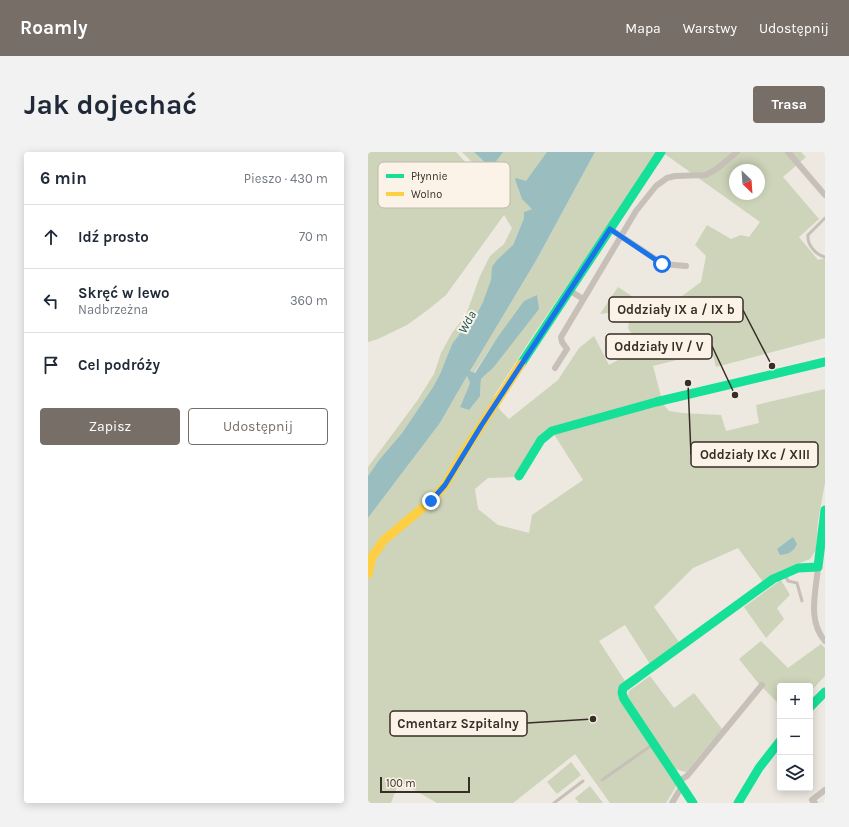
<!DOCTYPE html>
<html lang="pl">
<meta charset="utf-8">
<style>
body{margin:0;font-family:Karla,sans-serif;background:#f2f2f3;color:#1f2937}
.controls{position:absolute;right:12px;bottom:12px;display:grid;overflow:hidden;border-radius:4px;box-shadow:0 2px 10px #0003}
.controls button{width:36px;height:36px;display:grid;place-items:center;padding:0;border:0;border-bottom:1px solid #e0e1e3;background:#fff;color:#1f2937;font:20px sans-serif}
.compass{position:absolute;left:361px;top:12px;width:36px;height:36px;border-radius:50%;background:#fff;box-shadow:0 2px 10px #0003;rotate:155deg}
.scale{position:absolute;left:12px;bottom:10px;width:90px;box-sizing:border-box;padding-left:4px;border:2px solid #382d27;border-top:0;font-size:11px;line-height:14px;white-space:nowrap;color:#382d27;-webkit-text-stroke:3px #fbf3e7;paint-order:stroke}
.stop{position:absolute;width:12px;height:12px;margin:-9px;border:3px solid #1a73e8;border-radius:50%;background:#fff}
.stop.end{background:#1a73e8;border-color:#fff;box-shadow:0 1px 4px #0008}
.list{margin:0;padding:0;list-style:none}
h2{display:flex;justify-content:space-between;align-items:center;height:52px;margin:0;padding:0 16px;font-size:17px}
h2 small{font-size:13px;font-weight:400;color:#747a83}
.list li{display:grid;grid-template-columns:26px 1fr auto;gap:12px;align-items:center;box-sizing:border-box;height:64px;padding:0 16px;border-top:1px solid #e0e1e3}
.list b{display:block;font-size:15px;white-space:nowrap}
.list p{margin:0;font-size:13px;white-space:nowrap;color:#747a83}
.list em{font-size:13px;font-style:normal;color:#747a83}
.actions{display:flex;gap:8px;padding:12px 16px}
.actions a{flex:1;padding:9px 0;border:1px solid #776e68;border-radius:4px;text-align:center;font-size:14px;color:#776e68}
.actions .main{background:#776e68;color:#fff}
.icon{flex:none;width:22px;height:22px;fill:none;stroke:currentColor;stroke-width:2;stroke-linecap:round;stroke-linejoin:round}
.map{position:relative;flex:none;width:457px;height:651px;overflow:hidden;border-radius:4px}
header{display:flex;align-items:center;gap:24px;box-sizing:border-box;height:56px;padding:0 20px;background:#776e68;color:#fff}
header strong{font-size:19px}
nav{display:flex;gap:22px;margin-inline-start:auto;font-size:14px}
.intro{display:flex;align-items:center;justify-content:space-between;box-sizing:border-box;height:96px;padding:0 24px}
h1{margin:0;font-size:28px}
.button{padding:10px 18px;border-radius:4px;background:#776e68;color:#fff;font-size:14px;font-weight:700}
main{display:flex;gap:24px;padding:0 24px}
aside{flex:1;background:#fff;border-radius:4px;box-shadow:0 2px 10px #0003}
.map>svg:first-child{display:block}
</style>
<header>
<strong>Roamly</strong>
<nav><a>Mapa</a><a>Warstwy</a><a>Udostępnij</a></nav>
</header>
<div class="intro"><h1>Jak dojechać</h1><a class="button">Trasa</a></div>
<main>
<aside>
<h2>6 min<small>Pieszo · 430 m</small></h2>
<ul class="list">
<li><svg class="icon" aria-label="ahead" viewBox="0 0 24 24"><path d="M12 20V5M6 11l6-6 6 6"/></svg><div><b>Idź prosto</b></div><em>70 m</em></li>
<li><svg class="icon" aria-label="left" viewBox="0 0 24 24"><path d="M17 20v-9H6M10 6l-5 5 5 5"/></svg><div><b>Skręć w lewo</b><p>Nadbrzeżna</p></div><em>360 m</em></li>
<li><svg class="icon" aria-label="arrive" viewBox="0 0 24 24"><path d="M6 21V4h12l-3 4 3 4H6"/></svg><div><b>Cel podróży</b></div></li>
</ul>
<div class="actions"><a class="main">Zapisz</a><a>Udostępnij</a></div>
</aside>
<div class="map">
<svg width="457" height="651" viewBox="0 0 457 651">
<rect width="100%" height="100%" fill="#ede8e0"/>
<!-- green -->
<g fill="#cdd4b9" fill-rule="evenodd">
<path d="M0,0H88L101,14L104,35L109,39L118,24L94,0H195L164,57L156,60V66L145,93L108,163L96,176L84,192L72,222L65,235L34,281L11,308L0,324V315L49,249L66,222L73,201L84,181L98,163L112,124L122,104L136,92L144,76L136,63L78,143L61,157L39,173L10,187L0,190Z"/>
<path d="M227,0H290L168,179L126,244L132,258L141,267L190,228L211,196L226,184L241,213L272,196L260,176L262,164L255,159L232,162L250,135L291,162L310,147L333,130L338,104L327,93L339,73L363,87L373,83L381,85L392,70L294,0H433L438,5L415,25L451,67L431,85L450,108L457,106V186L348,215L344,199L285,214L295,252L301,259L314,261L353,263L358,279L391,271L388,253L457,237V331L450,369L448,398L442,407L412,419L395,430L370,396L325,416L286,455L311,490L282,512L257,473L231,489L257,529L249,542L309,633L298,651H242L207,602L145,651H69L31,629L23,651H0V366L72,271L99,224L102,231L92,255L112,244L113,227L125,216L129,186L106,221L102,219L169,107ZM367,18H391V42H367ZM182,276L215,328L164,363L161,381L130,373L110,357L107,337L120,326L148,325Z"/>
<path d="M413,428L422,443L409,456L416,467L398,486L376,455Z"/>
<path d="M393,489L420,516L453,492L457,496V524L442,540V534H412V553L391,532L371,507Z"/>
<path d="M282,524L306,556L326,541L354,577L318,620L307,617L260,545L261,539Z"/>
<path d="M203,610L213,623L189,642L179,630Z"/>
<path d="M222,634L235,651H211L207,646Z"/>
</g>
<!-- water -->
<g fill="#9abec0">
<path d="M106,0H135L123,16Z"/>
<path d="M179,0H227L169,107L102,219L107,221L129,186L156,149L169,143L171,157L125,216L113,227L112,244L101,258L92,255L102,231L99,224L72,271L0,366V324L11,308L34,281L65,235L72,222L84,192L96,176L108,163L115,150L123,128L124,115L129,108L145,93L156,66V60L164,57L154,47L147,27L148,26L158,29Z"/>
<path d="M425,385L429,392C425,400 421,402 412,403L409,397Z"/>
</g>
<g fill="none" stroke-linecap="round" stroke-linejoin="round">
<!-- lane -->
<g stroke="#c6c0b9" stroke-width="3">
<path d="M457,66L440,83C439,93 448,103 457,105"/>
<path d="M417,423L420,429L429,431L434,449"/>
<path d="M234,628L284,593"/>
<path d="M186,651L215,629"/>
</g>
<!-- street -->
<g stroke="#c6c0b9" stroke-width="6">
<path d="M420,0L457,43"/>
<path d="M242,77L295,112L318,114"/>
<path d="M201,138L215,147"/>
<path d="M187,216L199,197L194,190L193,185L268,59L288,34L299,26L307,24L338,23L350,16L369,0"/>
<path d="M450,415C448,440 439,468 457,489"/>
<path d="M311,629L319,624L394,533"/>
<path d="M304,651L314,634"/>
<path d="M447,651L444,648L457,638"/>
</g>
<!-- fast -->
<g stroke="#16e098" stroke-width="9">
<path d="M153,212L293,0"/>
<path d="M151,324L173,288L184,279L288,250L457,210"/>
<path d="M442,555L457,540"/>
<path d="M325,651L256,547L254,541L255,536L405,427L430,416L450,415L457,358"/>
<path d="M370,651L391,616L412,589"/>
</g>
<!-- slow -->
<path stroke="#ffcf43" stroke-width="9" d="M0,422L4,405L16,388L63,349L77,333L94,303L153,212"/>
</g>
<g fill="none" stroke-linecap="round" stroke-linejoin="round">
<!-- route -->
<path stroke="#1a73e8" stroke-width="5" d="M63,349L77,333L113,274L242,77L294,112"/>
</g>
<g text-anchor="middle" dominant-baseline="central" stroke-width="4" stroke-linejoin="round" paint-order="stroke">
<!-- water labels -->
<g font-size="13" font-style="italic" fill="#19545c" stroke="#fbf3e7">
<text transform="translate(99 170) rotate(-61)">Wda</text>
</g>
</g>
<!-- legend -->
<rect x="10" y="10" width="132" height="46" rx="6" fill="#fbf3e7" stroke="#c0b8ad" stroke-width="1"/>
<rect x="18" y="22" width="18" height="4" fill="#16e098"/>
<rect x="18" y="40" width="18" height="4" fill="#ffcf43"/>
<g font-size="11" fill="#382d27">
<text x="43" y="28">Płynnie</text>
<text x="43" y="46">Wolno</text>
</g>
<!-- callouts -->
<path fill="none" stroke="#382d27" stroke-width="1.5" d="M404 214L375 158M367 243L344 194M320 231L323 303M225 567L159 571"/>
<g fill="#382d27" stroke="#fbf3e7" stroke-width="1.5">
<circle cx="404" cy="214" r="4"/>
<circle cx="367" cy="243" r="4"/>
<circle cx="320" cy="231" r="4"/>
<circle cx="225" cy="567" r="4"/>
</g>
<g fill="#fbf3e7" stroke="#382d27" stroke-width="1.5">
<rect x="241" y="145" width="134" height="25" rx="4"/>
<rect x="238" y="182" width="106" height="25" rx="4"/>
<rect x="323" y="290" width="127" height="25" rx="4"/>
<rect x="22" y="559" width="137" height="25" rx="4"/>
</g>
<g font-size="13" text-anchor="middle" font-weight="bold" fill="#382d27">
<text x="308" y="162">Oddziały IX a / IX b</text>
<text x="291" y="199">Oddziały IV / V</text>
<text x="387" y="307">Oddziały IXc / XIII</text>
<text x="90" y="576">Cmentarz Szpitalny</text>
</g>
</svg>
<div class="controls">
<button>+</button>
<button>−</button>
<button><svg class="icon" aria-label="layers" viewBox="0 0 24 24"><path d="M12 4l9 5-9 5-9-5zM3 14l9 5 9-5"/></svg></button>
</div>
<svg class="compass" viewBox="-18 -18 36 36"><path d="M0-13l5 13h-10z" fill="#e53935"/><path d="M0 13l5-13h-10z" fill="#747a83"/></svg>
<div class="scale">100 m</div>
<div class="stop" style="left:294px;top:112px"></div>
<div class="stop end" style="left:63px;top:349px"></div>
</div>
</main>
